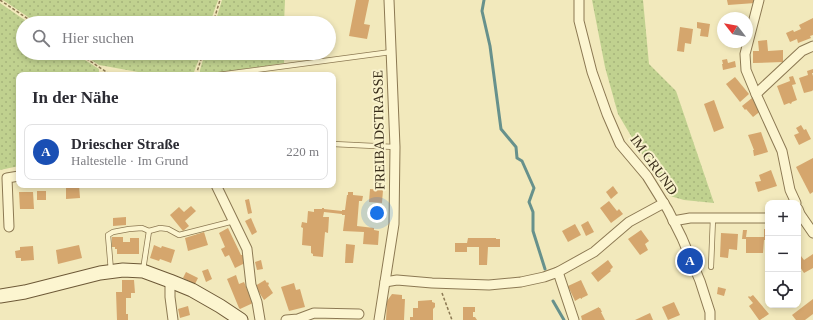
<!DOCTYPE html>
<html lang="de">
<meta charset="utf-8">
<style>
body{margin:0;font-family:Georgia,serif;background:#f7f7f7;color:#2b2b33}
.controls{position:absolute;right:12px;bottom:12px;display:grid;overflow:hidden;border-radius:8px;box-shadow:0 2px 6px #0003}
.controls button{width:36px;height:36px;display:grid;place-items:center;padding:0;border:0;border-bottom:1px solid #e1e1e2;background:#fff;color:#2b2b33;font:20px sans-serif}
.compass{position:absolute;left:717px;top:12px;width:36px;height:36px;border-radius:50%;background:#fff;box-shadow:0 2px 6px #0003;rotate:301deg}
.you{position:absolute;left:377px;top:213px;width:14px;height:14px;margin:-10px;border:3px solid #fff;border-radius:50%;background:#1a73e8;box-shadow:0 0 0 6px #1a73e833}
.badge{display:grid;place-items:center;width:26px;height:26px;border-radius:50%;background:#a12e1d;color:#fff;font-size:13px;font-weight:700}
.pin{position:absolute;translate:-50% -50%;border:2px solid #fff;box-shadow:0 1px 4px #0006}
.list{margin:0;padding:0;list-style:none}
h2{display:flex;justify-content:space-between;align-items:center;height:52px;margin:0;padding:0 16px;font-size:17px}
h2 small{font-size:13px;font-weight:400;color:#7c7c81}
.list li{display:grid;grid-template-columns:26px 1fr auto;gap:12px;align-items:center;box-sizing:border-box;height:56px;margin:0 8px 8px;padding:0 8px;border:1px solid #e1e1e2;border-radius:8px}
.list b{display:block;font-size:15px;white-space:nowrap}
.list p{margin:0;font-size:13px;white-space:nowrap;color:#7c7c81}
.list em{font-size:13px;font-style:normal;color:#7c7c81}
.icon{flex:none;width:22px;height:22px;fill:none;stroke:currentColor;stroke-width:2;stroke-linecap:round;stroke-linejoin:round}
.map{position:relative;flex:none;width:813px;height:320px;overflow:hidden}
.search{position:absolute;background:#fff;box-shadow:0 2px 6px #0003;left:16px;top:16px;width:320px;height:44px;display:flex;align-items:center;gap:10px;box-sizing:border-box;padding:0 14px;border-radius:22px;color:#7c7c81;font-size:15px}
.panel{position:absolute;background:#fff;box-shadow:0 2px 6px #0003;left:16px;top:72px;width:320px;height:116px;border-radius:8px}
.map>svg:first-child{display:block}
</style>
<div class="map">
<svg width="813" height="320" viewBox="0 0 813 320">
<defs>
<pattern id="grass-dots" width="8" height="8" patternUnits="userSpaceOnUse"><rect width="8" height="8" fill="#c0d18f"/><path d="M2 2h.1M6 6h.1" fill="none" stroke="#a6b47b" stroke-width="1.8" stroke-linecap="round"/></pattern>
</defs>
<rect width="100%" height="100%" fill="#f2e9bc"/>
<!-- grass -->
<g fill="url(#grass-dots)">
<path d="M3,0H218L210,23H37Z"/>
<path d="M222,0H285L284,23H215Z"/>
<path d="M592,0H643L649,64L676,91L714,203L684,200L670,196L646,161L618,114L605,67Z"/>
<path d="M0,3L29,23H23V53H74L99,69V75H19V166L0,170Z"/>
<path d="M81,53H201L193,75H155L99,65Z"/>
<path d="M205,53H284V63L207,75L203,74L200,73V70Z"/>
</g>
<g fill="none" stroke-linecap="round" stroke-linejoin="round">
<!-- stream -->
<g stroke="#67918c" stroke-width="3">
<path d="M484,0L482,11L490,46L501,129L516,147L517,158L522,161L534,188L529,202L533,212V231L545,269"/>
<path d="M553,301L564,320"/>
</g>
</g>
<!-- building -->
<g fill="#d5a66d">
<path d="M356,0H369L364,24L370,25L367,39L349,36Z"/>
<path d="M727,0H754L755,3L728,5Z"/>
<path d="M813,18V35L810,36L811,38L798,43L797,39L790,42L786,33L793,30L794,32L801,29L799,25Z"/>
<path d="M697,22L710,24L708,37L700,36L701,29L697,28Z"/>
<path d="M680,27L693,29L691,44L685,43L684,52L677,51Z"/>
<path d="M767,40L768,51L783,50V62L753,63V51H759L758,41Z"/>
<path d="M727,59L728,63L735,61L736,67L723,70L722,64H723L722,60Z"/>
<path d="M813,69V73H812L813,76V90L812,91L804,93L799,78L808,75L807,71Z"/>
<path d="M793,76L796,84L792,85L797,100L792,102L791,104L789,103L784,105L777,86L790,81L789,77Z"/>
<path d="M735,77L749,94L740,102L726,84Z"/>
<path d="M752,98L762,110L753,117L746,109L745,110L742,106Z"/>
<path d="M714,100L724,128L714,132L704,104Z"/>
<path d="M801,125L804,130L806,129L811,139L799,145L794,135L799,133L796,128Z"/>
<path d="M761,132L768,152L754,156L753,150H754L748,135Z"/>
<path d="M813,158V192L810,194L796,167Z"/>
<path d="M771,170L777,186L758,192L755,182L761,181L759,175Z"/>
<path d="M66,185H79L80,198L66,199Z"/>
<path d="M613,186L618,193L611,199L606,192Z"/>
<path d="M370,189L383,190L382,203L369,202Z"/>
<rect x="37" y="191" width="9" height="9"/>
<path d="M19,192H33L34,209H20Z"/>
<path d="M348,192H353V195L363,196L362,201H359L357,226L374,228V230L379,231L378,245L363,244L364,232L343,231L345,215H342V214L324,212L323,217H329L328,233L325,232L323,257L313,256V254L311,253V246L302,245L303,228L301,227L302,222L307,223L308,211L314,212V209H322V208H324V209L342,211V210H345L347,195H348Z"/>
<path d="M249,199L252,213L248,214L245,200Z"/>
<path d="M609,201L617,211L619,209L623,214L611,223L600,208Z"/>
<path d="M191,206L196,211L185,221L189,226L183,231L170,215L179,207L184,212Z"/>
<path d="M126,217V225L113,226V218Z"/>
<path d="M251,218L257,232L252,235L245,221Z"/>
<path d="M588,221L594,232L586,236L581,225Z"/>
<path d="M575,224L581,235L568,242L562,231Z"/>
<path d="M228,228L241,255H244L245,263L235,268L229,255L225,257L221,249L225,247L219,233Z"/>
<path d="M764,229H768V240H764L763,253H746V239H742L743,230H747L746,237H764Z"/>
<path d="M641,230L649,241L645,244L648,250L640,255L628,239Z"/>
<path d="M204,232L208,245L188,251L185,238Z"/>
<path d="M721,233L738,234L737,250L729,249L728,258L720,257Z"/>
<path d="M112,237H123V242H130V238H139V254H117V249H115V247H112Z"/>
<path d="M468,238H496V239H500V247H488L487,265H479V247H467V252H455V243H467Z"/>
<path d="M346,244L355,245L353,263H345Z"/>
<path d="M79,245L82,258L58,264L56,250Z"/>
<path d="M154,245L161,248L162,246L175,250L171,263L160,259L159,261L150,258Z"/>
<path d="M33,246L34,260L21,261V258H16L15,251L20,250V247Z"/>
<path d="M813,254V268L804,273L798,264V259L801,256L804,260Z"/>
<path d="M261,260L263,269L257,270L255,262Z"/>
<path d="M608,260L613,267L610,270L611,271L598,282L591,273Z"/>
<path d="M208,269L212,279L206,282L202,271Z"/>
<path d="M186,272L198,278L195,284L183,278Z"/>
<path d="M236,275L239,284L244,282L253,303L240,309L239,308L227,279Z"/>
<path d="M122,280H134L135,293H131V298H126V314H128V320H117L116,292H122Z"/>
<path d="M265,280L267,283L268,282L269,284L268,285L273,293L264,300L255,286Z"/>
<path d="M581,280L588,295L582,298V299L580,298L575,301L568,286Z"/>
<path d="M294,283L296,290L300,289L305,307L289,311L281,287Z"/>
<path d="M718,287L726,289L724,296L717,294Z"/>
<path d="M392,294L402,295V299H405L404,320H386L387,301Z"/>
<path d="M753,295L769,314L760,320H759L749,306L753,303L748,297L749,296L750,297Z"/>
<path d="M813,299V314L805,320H796L792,315Z"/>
<path d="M432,300V302L435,303V307L433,309V320H410V317H413V308H418V301Z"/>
<path d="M674,302L680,315L668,320L662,307Z"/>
<path d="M188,306L190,315L180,318L178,309Z"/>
<path d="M463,307H475V312H473V317H475L477,320H463Z"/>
<path d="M599,307V308H600L602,312H601L605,320H582L581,316Z"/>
<path d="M650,313L653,320H635Z"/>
</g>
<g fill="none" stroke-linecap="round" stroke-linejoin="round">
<defs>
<g id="service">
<path d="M218,75L391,52"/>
<path d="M333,144L395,147"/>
<path d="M711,267L713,218"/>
<path d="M143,270L149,231"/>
<path d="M111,271L108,235L113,232L129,229L142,228L149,231L160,228L168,229L179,235L234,221"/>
</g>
<g id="minor">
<path d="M579,0V21L592,72L607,114L620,144L647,176L668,210L682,238L700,281L710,312V320"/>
<path d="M759,0L745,54L746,70L756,94L782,151L790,190L796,203"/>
<path d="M756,94L802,51L813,46"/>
<path d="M216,185L247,249L251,285L257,302L260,320"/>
<path d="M798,209L800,214L813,233"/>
<path d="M673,221L690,218H768"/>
<path d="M9,227L7,178L19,176"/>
<path d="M558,272L574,320"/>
<path d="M170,281V297L173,320"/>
<path d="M385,282L397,280L432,283L489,285L521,282L544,277L558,272L594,252L629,222L664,203"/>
<path d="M286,320L298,319L314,313L359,314"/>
<path d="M379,320L394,224L395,147L389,0"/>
</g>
<path id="secondary" d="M0,296L25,292L100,273L123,270L143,271L170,281L192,290L220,306L241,320"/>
</defs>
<!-- service casing -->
<use href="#service" stroke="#8c7953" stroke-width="6"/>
<!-- minor casing -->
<use href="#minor" stroke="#8c7953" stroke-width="11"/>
<!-- secondary casing -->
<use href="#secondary" stroke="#6d5937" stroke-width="15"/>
<!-- path -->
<g stroke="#8c7953" stroke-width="1.5" stroke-dasharray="3 2" stroke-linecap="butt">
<path d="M0,0L34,23"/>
<path d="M213,23L220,0"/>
<path d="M78,53L111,75"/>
<path d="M196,75L203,53"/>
<path d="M442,293L452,320"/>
</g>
<!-- service -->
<use href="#service" stroke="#fcf5d0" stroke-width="4.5"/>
<!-- minor -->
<use href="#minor" stroke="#fcf5d0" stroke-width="9"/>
<!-- secondary -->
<use href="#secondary" stroke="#fcf5d0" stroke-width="13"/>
</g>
<g text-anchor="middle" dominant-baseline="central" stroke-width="4" stroke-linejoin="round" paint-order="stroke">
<!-- street labels -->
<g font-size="14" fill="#392d1a" stroke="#f9f2cc">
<text transform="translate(379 130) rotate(-91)">FREIBADSTRASSE</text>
<text transform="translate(654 165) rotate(54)">IM GRUND</text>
</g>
</g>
</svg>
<div class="controls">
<button>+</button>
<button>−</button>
<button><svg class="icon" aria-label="locate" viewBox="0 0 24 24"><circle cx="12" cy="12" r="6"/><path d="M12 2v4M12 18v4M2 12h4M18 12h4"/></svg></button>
</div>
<svg class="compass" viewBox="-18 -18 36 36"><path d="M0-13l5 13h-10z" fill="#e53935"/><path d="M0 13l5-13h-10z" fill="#7c7c81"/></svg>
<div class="you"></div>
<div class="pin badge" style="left:690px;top:261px;background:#1a4fb4">A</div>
<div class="search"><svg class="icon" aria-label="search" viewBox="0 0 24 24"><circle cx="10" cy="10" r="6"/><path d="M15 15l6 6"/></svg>Hier suchen</div>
<section class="panel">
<h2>In der Nähe<small></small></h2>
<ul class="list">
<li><span class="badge" style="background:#1a4fb4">A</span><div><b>Driescher Straße</b><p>Haltestelle · Im Grund</p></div><em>220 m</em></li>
</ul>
</section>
</div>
